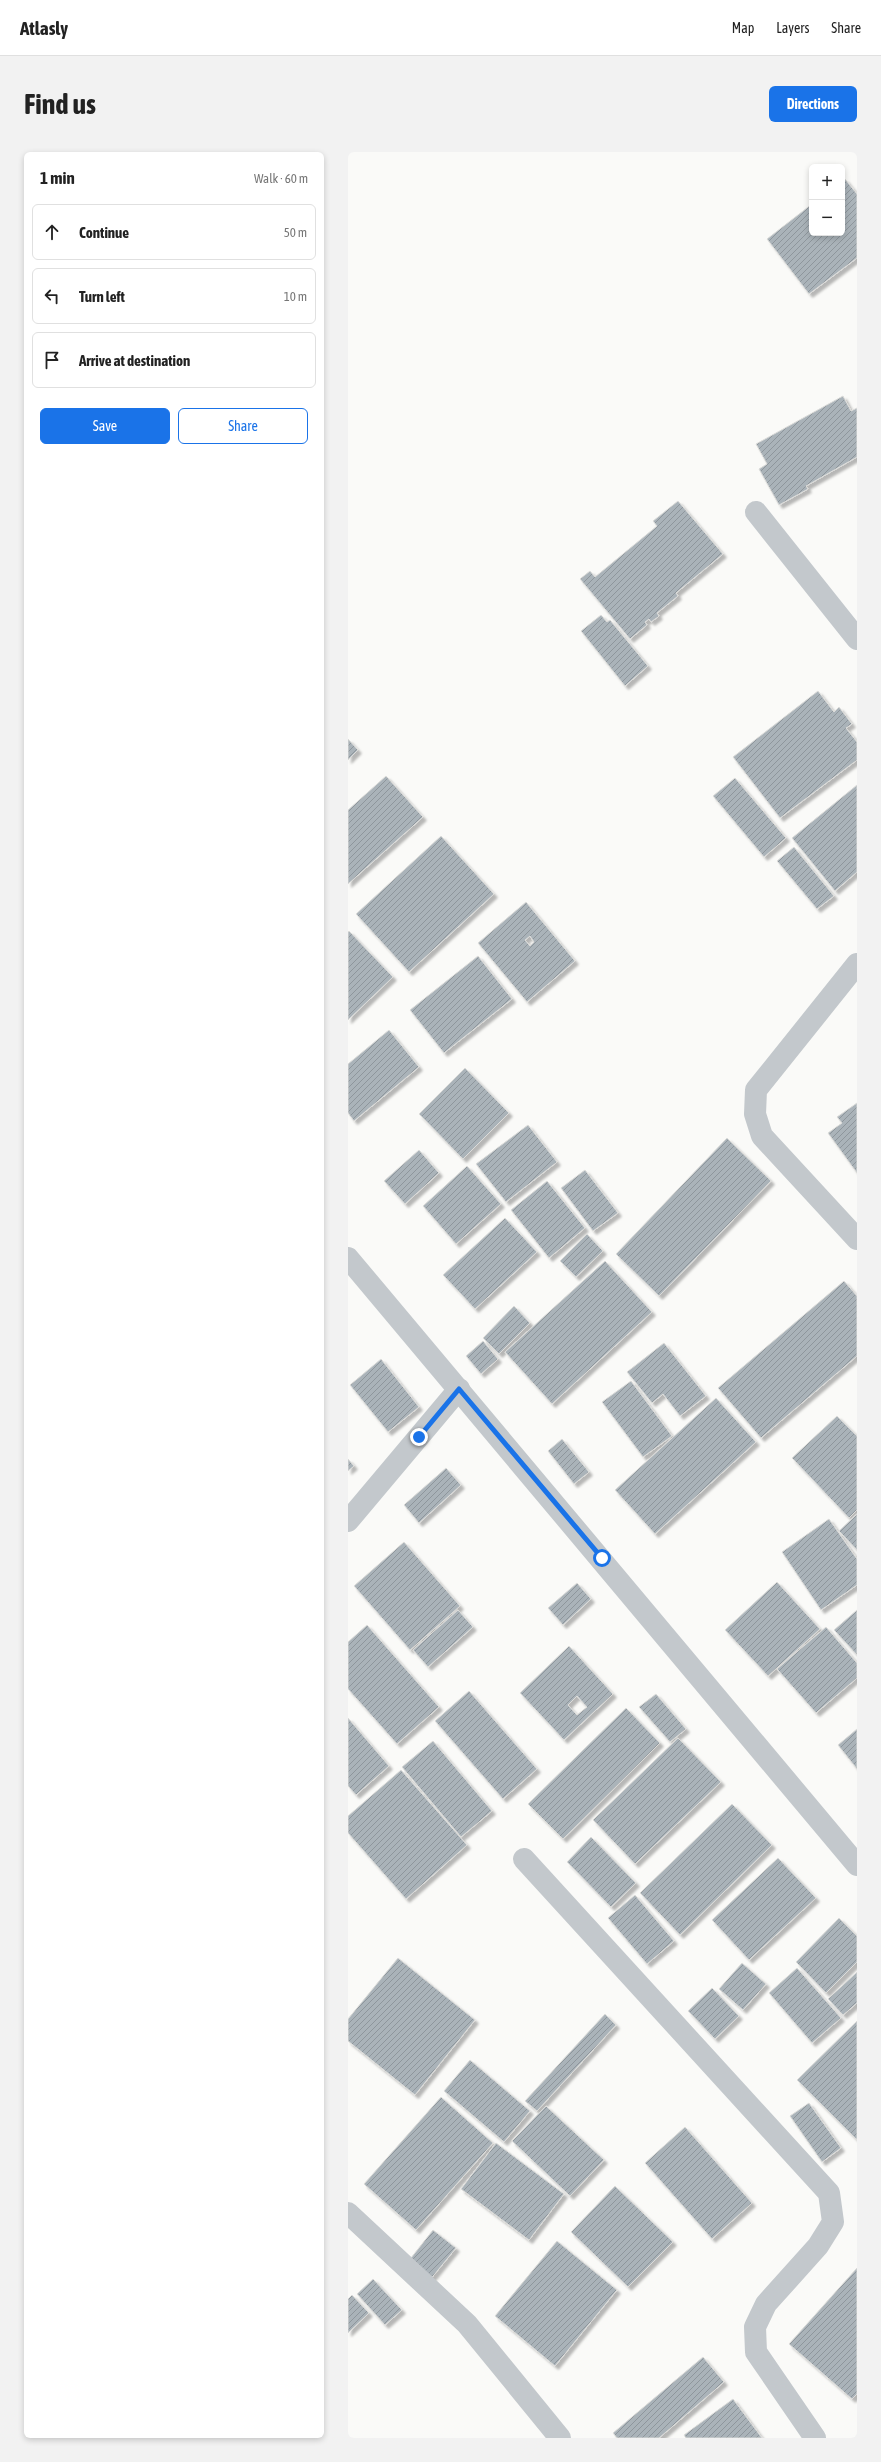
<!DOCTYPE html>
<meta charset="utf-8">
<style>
body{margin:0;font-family:"Asap Condensed",sans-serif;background:#f2f2f2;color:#222}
.controls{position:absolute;right:12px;top:12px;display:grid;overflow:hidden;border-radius:6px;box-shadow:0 2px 6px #0003}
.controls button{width:36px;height:36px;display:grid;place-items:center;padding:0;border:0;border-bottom:1px solid #e0e0e0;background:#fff;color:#222;font:20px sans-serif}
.stop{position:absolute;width:12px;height:12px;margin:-9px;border:3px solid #1a73e8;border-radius:50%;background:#fff}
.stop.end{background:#1a73e8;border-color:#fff;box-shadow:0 1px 4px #0008}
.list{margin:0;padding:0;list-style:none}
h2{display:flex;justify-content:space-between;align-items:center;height:52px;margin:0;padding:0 16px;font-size:17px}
h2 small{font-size:13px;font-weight:400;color:#767676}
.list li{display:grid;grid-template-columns:26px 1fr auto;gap:12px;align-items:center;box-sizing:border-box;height:56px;margin:0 8px 8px;padding:0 8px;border:1px solid #e0e0e0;border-radius:6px}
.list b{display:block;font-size:15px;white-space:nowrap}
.list em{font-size:13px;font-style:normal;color:#767676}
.actions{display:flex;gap:8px;padding:12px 16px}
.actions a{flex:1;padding:9px 0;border:1px solid #1a73e8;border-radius:6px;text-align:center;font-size:14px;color:#1a73e8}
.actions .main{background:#1a73e8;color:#fff}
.icon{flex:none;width:22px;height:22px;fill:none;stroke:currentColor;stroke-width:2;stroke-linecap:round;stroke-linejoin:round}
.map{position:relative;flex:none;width:509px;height:2286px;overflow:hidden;border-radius:6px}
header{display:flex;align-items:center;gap:24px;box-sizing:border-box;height:56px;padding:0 20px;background:#fff;border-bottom:1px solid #e0e0e0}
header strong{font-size:19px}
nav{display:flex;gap:22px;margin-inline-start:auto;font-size:14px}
.intro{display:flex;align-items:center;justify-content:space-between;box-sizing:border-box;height:96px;padding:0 24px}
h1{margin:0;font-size:28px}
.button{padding:10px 18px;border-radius:6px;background:#1a73e8;color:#fff;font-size:14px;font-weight:700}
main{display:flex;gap:24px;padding:0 24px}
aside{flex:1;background:#fff;border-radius:6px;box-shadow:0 2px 6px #0003}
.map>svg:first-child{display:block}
</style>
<header>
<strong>Atlasly</strong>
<nav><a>Map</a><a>Layers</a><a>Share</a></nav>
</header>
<div class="intro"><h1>Find us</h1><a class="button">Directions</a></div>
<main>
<aside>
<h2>1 min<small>Walk · 60 m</small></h2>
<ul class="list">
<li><svg class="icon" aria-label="ahead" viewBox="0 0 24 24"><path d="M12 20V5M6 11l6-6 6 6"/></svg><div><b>Continue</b></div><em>50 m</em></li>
<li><svg class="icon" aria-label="left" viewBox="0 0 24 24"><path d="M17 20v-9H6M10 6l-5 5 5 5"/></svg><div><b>Turn left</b></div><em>10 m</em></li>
<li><svg class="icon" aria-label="arrive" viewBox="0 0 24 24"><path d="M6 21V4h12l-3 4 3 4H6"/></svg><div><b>Arrive at destination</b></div></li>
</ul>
<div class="actions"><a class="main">Save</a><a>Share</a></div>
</aside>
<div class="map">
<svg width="509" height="2286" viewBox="0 0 509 2286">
<defs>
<pattern id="building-hatch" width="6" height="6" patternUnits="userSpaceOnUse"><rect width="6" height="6" fill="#aab3b9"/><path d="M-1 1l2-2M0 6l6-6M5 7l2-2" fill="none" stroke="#8e969c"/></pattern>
<filter id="shadow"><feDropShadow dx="3.5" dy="3.5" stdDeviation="1" flood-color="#0004"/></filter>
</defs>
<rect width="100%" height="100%" fill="#fafaf8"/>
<!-- building -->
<g fill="url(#building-hatch)" stroke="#dcdcda" fill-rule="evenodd" filter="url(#shadow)">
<path d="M497,27L509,42V106L461,142L419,87L464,52V81H494V29Z"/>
<path d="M495,244L503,259L509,256V305L458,334L460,337L431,353L411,317L419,312L408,292Z"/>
<path d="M330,349L375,402L328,441L330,444L309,461L311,464L303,470L301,467L297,470L299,473L282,487L232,427L242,419L247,425L309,374L305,369Z"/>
<path d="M253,463L259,470L262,468L300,514L277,534L233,479Z"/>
<path d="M470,539L486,560L491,555L504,572L498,576L509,590V608L432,666L385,605Z"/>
<path d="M0,587L10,598L0,608Z"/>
<path d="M38,624L75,665L0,732V658Z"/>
<path d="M387,626L438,686L416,705L365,644Z"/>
<path d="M509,633V720L487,739L444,686Z"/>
<path d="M93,684L146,742L61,820L8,762Z"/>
<path d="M446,695L486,744L469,757L429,709Z"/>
<path d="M178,750L227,809L179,850L130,791ZM182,784L186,790L182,794L177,788Z"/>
<path d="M1,779L45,825L0,868V780Z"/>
<path d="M130,804L164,847L96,901L62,858Z"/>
<path d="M41,878L71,915L6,969L0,961V912Z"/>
<path d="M117,916L161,961L115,1007L71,962Z"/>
<path d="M509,951V1021L480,981L494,971L489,965Z"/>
<path d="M180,973L209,1010L158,1050L128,1012Z"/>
<path d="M379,986L423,1029L311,1144L268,1102Z"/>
<path d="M71,998L91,1021L57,1052L36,1029Z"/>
<path d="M119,1014L153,1052L108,1092L75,1054Z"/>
<path d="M237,1018L270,1061L245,1079L213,1036Z"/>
<path d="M199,1029L237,1076L201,1106L163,1058Z"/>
<path d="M157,1066L189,1100L127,1157L95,1123Z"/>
<path d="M239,1082L255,1099L228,1125L212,1109Z"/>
<path d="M257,1109L304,1160L204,1252L157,1200Z"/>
<path d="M496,1129L509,1144V1204L413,1286L370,1236Z"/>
<path d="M166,1154L182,1171L151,1202L135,1186Z"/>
<path d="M135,1189L150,1207L133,1222L118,1204Z"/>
<path d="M316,1191L358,1244L332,1264L315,1242L304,1251L279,1220Z"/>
<path d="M33,1207L71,1255L40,1280L2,1233Z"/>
<path d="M283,1229L324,1284L295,1305L254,1250Z"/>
<path d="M368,1246L408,1290L307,1382L267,1338Z"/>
<path d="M489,1264L509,1284V1358L501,1366L444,1306Z"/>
<path d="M214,1287L241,1320L226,1332L200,1299Z"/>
<path d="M0,1307L6,1314L0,1319Z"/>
<path d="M98,1316L113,1333L71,1371L56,1353Z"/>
<path d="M509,1362V1398L491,1379Z"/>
<path d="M481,1367L509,1407V1433L473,1458L434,1400Z"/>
<path d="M56,1390L112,1454L62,1498L6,1434Z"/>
<path d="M429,1430L472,1477L420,1524L377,1478Z"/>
<path d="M229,1431L243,1447L215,1473L200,1456Z"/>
<path d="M110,1458L125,1475L80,1515L65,1498Z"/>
<path d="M509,1458V1503L486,1478Z"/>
<path d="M19,1473L91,1555L49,1592L0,1537V1490Z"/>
<path d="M478,1475L509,1511V1526L468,1561L429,1517Z"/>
<path d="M221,1494L265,1542L216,1588L172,1541ZM229,1544L239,1555L229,1563L220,1553Z"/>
<path d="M121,1539L189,1617L155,1647L87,1569Z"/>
<path d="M308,1542L338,1577L322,1590L291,1555Z"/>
<path d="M278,1556L312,1591L215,1687L180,1652Z"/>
<path d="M0,1566L41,1614L8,1643L0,1634Z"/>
<path d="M509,1577V1617L490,1593Z"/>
<path d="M330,1586L373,1630L287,1712L245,1668Z"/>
<path d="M85,1589L144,1659L113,1685L54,1615Z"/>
<path d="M53,1618L119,1693L58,1747L0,1681V1664Z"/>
<path d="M384,1652L424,1693L332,1783L292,1741Z"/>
<path d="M243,1685L288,1731L263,1755L219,1710Z"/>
<path d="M430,1706L468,1746L401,1808L364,1768Z"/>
<path d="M287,1743L326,1789L299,1812L260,1766Z"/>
<path d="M491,1766L509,1784V1810L478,1841L448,1810Z"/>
<path d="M50,1806L127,1868L67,1943L0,1889V1867Z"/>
<path d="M394,1811L418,1832L395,1858L371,1837Z"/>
<path d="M449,1816L493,1866L464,1891L421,1841Z"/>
<path d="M509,1820V1851L495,1863L480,1847Z"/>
<path d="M364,1836L391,1864L367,1887L340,1859Z"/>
<path d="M257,1862L268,1873L189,1959L177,1949Z"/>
<path d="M509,1869V1987H508L449,1928Z"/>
<path d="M122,1908L182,1959L156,1990L96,1939Z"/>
<path d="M93,1945L145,1991L68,2078L16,2032Z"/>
<path d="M461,1951L493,1996L474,2010L442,1964Z"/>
<path d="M198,1954L256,2008L222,2044L164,1989Z"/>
<path d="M337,1975L404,2051L364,2087L297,2011Z"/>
<path d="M148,1991L216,2042L181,2088L113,2037Z"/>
<path d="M267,2034L325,2090L280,2135L223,2080Z"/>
<path d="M85,2078L108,2096L81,2129L59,2111Z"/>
<path d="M209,2089L269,2138L207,2214L147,2164Z"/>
<path d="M509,2116V2242L504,2247L441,2192Z"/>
<path d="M25,2127L54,2158L37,2173L9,2142Z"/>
<path d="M4,2143L21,2161L0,2181V2147Z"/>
<path d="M355,2205L376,2230L311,2286H269L265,2281Z"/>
<path d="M385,2247L414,2286H338L336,2283Z"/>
</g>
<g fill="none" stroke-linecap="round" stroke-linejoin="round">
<!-- minor -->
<g stroke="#c3c8cc" stroke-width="22">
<path d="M408,360L509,487"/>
<path d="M509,812L408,938L407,962L414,984L509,1087"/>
<path d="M0,1106L509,1713"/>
<path d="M0,1369L111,1237"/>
<path d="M176,1707L481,2041L485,2070L470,2094L418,2152L407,2175L408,2200L467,2286"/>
<path d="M0,2061L119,2172L212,2286"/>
</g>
</g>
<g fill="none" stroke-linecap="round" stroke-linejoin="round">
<!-- route -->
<path stroke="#1a73e8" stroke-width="5" d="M71,1285L111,1237L254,1406"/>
</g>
</svg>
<div class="controls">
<button>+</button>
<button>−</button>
</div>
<div class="stop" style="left:254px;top:1406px"></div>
<div class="stop end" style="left:71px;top:1285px"></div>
</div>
</main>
